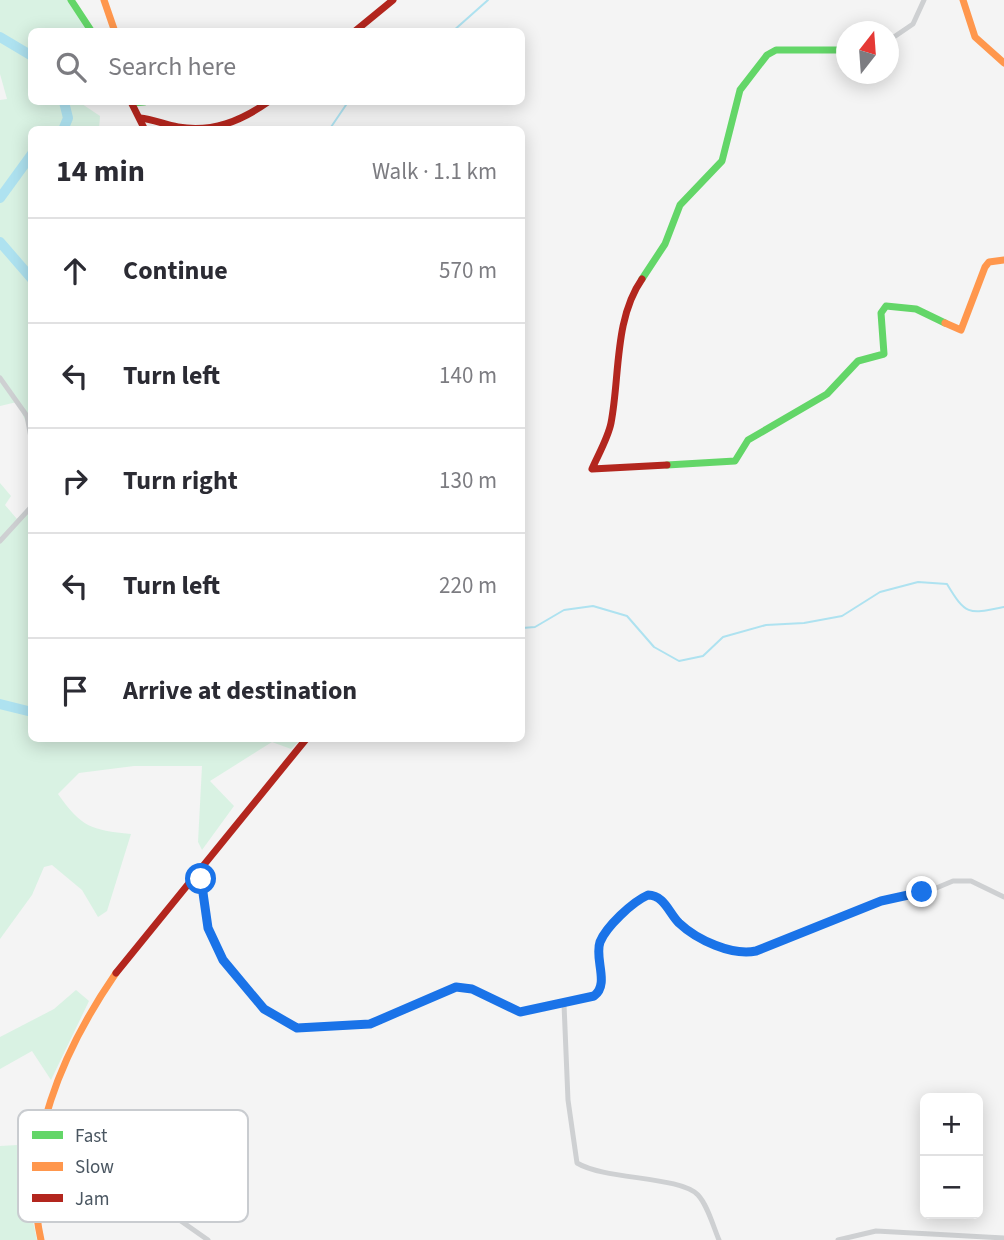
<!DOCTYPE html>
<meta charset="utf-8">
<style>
body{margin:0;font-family:"Source Sans 3",sans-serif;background:#f7f7f7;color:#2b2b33}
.controls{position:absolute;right:21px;bottom:21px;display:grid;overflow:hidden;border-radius:10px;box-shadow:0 4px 18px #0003}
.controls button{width:63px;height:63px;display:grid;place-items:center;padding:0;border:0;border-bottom:2px solid #e1e1e2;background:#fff;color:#2b2b33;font:35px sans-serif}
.compass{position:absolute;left:836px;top:21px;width:63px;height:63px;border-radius:50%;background:#fff;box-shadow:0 4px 18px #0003;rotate:17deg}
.stop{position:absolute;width:21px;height:21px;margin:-16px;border:5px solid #1a73e8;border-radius:50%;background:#fff}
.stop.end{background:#1a73e8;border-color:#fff;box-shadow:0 2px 7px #0008}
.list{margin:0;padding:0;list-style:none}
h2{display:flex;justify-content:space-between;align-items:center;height:91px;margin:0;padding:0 28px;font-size:30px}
h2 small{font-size:23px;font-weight:400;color:#7c7c81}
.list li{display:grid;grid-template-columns:46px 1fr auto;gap:21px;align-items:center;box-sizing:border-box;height:105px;padding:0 28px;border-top:2px solid #e1e1e2}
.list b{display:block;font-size:26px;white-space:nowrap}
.list em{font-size:23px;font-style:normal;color:#7c7c81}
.icon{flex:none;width:38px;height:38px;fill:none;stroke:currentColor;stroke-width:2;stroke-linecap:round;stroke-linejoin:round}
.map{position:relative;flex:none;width:1004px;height:1240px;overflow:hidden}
.search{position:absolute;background:#fff;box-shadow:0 4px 18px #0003;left:28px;top:28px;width:497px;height:77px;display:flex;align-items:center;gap:18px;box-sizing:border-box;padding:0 24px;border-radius:10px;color:#7c7c81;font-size:26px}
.panel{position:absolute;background:#fff;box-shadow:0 4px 18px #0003;left:28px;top:126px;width:497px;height:616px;border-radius:10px}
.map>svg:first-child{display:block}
</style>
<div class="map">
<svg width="1004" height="1240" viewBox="0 0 1004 1240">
<rect width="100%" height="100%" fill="#f4f4f4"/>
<!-- green -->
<g fill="#d9f2e3">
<path d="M0,0H68L89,31L32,32V102H79L100,116L99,129L32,130L31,433L17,402L0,406V100L7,99L0,74Z"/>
<path d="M0,483L11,496L5,505L17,519L31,504L32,738L301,739L291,749L272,742L210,781L234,806L202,850L198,842L202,766H134L79,773L58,794C81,827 91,830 131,834L107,911L98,917L82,890L52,865L44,867L32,895L0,939Z"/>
<path d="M76,990L89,1001L51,1080L32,1051L0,1069V1037L54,1009Z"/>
<path d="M35,1144L28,1199L37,1240H0V1146Z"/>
</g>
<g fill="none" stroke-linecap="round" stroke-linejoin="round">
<!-- stream -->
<g stroke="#aee2f0" stroke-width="2">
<path d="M452,32L488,0"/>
<path d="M329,130L348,102"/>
<path d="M522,628L535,627L564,610L593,606L627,616L654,647L679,661L703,656L723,637L766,625L804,623L842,616L880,592L918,582L947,584C966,616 969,614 1004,607"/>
</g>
<!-- river -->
<g stroke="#aee2f0" stroke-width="10">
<path d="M0,37L32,56"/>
<path d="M63,130L68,118L64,102"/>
<path d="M0,198L32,154"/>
<path d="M0,242L32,279"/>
<path d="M0,704L32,712"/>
</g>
<!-- street -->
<g stroke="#ced0d2" stroke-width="5">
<path d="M888,41L913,24L924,0"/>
<path d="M0,378L27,416L32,443"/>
<path d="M0,541L32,506"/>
<path d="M198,873L204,885L208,928L223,960L264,1009L297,1028L370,1024L456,987L472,989L520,1012L594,996C610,985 594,959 600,943C606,926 632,902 647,895C664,895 669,913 679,923C697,940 732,956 756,951L881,901L929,891L953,881H971L1004,897"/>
<path d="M564,1004L568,1100L577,1163C605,1180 680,1176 698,1195C708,1206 713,1226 719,1240"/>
<path d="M39,1144L134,1188L208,1240"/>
<path d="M838,1240L876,1231L1004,1238"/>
</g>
<!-- fast -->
<g stroke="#63d668" stroke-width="7">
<path d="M71,0L92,32"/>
<path d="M132,103L144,102"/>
<path d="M642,279L665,244L680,205L722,161L740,90L767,55L776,50H846"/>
<path d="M667,465L735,461L748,440L827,394L858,361L884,354L881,313L886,306L916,309L945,323"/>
</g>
<!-- slow -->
<g stroke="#ff974d" stroke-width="7">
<path d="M104,0L115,32"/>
<path d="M963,0L975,37L1004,63"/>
<path d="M945,323L961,330L985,267L989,262L1004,260"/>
<path d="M41,1240C20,1147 63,1050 116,973"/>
</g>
<!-- jam -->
<g stroke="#b3261e" stroke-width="7">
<path d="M354,32L393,0"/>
<path d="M131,102L145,130"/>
<path d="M140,118C153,119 165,125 178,127C212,133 241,121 268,102"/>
<path d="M642,279C614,319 620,377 611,423C608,438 598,455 592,469L667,465"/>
<path d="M116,973L307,738"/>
</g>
</g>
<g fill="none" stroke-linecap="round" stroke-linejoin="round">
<!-- route -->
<path stroke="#1a73e8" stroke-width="9" d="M201,879L208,928L223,960L264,1009L297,1028L370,1024L456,987L472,989L520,1012L594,996C610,984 594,959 600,942C606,927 632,902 648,895C664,895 669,913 679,923C697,940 732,956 756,951L881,901L922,892"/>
</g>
<!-- legend -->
<rect x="18" y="1110" width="230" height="112" rx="10" fill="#fff" stroke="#c9ccd0" stroke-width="2"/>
<rect x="32" y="1131" width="31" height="8" fill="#63d668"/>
<rect x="32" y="1162" width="31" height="9" fill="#ff974d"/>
<rect x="32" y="1194" width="31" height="8" fill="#b3261e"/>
<g font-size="19" fill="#4a5661">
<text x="75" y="1142">Fast</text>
<text x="75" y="1173">Slow</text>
<text x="75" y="1205">Jam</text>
</g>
</svg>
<div class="controls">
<button>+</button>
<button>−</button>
</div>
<svg class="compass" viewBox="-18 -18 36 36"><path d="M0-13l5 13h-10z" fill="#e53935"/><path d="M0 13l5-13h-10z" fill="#7c7c81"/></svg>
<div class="stop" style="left:201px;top:879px"></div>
<div class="stop end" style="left:922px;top:892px"></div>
<div class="search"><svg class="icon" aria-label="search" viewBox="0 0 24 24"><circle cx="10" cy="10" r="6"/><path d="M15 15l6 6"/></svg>Search here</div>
<section class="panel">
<h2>14 min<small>Walk · 1.1 km</small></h2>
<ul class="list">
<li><svg class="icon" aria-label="ahead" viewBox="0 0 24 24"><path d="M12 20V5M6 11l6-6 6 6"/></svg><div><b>Continue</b></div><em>570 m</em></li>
<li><svg class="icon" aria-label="left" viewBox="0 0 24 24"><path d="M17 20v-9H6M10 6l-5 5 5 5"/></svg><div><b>Turn left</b></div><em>140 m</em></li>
<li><svg class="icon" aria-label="right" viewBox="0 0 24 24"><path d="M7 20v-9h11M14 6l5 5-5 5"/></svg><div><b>Turn right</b></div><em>130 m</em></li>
<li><svg class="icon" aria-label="left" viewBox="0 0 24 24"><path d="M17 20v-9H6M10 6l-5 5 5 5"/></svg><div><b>Turn left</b></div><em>220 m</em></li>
<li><svg class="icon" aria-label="arrive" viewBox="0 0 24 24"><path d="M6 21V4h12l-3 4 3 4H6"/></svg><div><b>Arrive at destination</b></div></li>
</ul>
</section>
</div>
